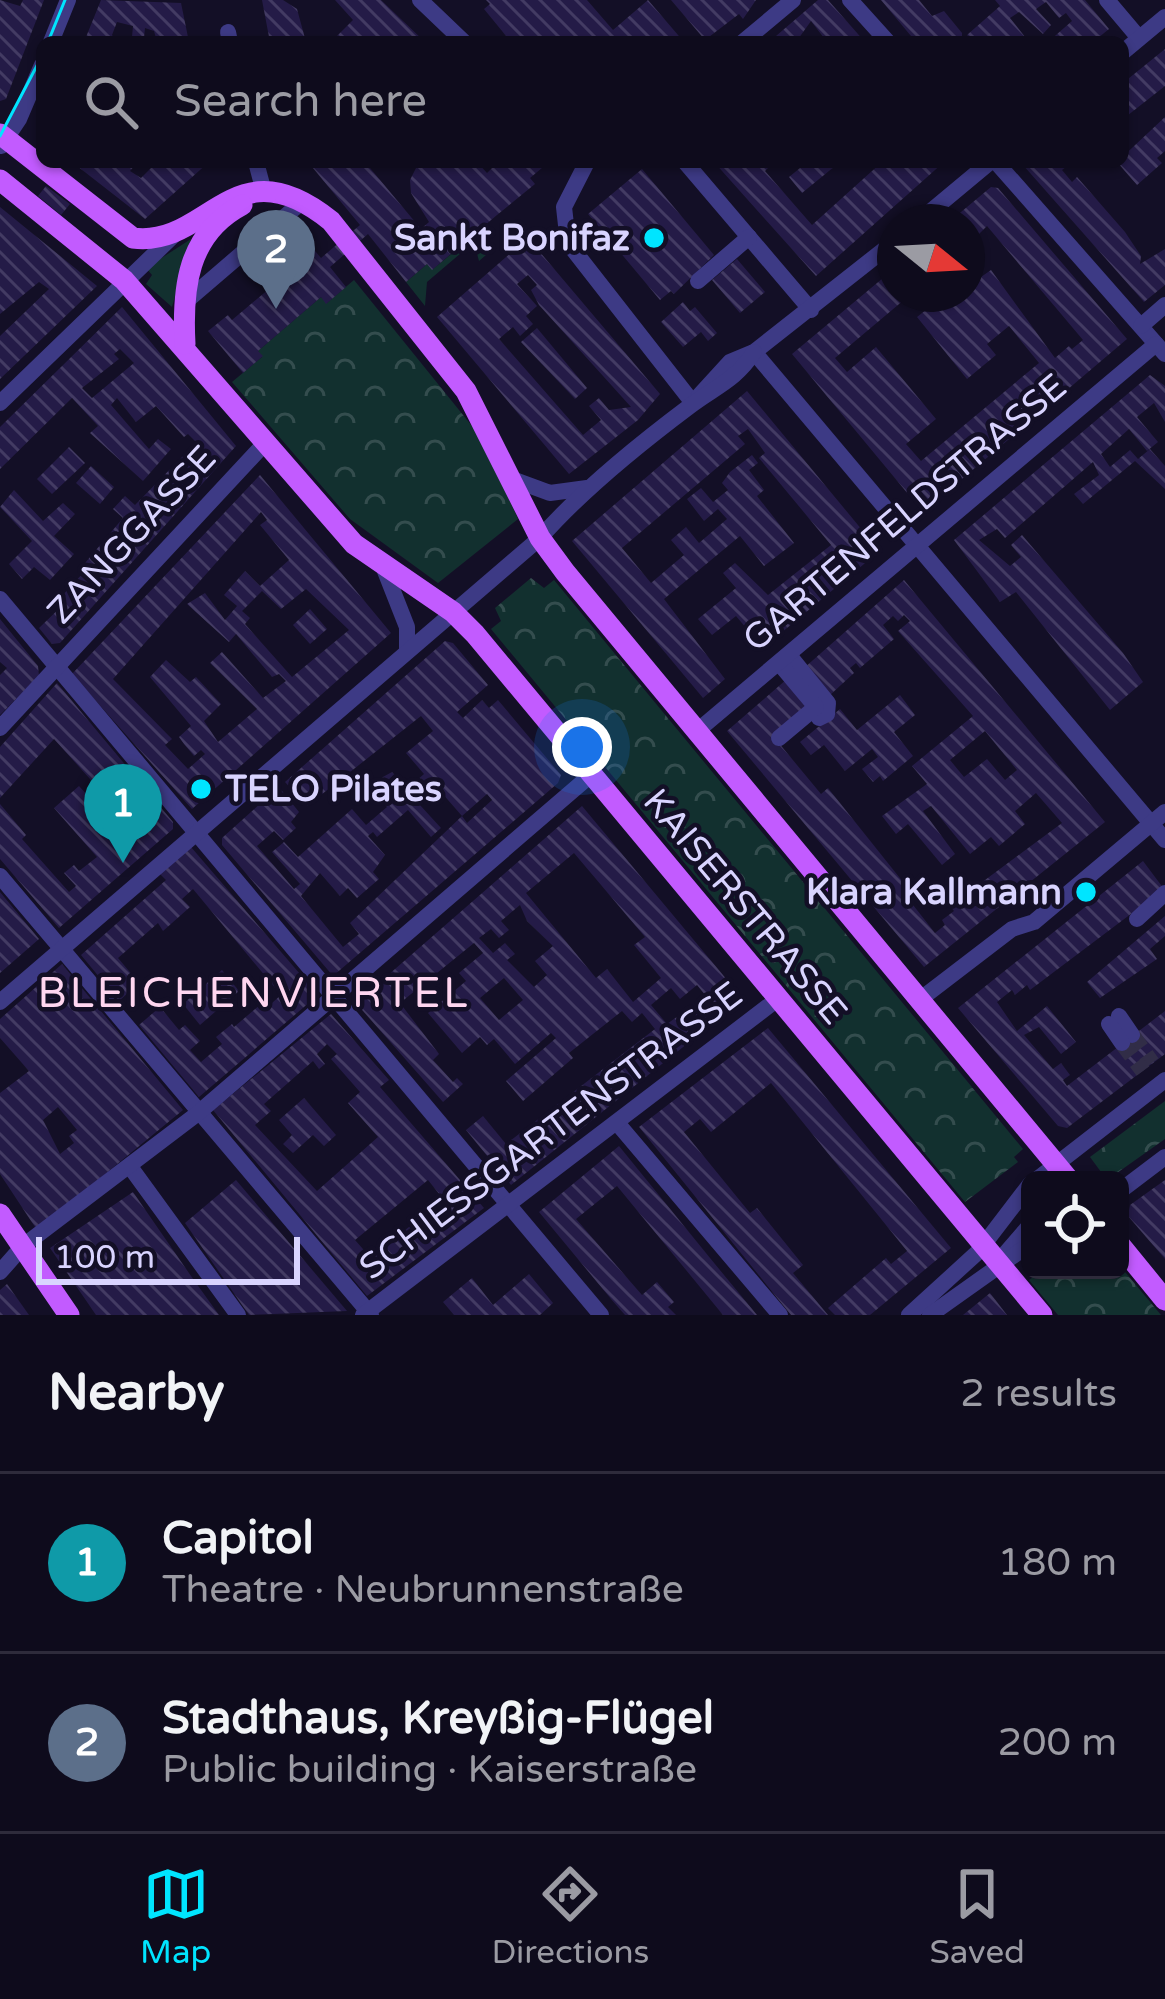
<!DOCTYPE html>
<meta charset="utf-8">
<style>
body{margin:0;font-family:"Varela Round",sans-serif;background:#171425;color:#f1f3f6}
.controls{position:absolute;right:36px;bottom:36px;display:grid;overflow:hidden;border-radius:18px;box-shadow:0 3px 9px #0004}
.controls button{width:108px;height:108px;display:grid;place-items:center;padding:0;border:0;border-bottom:3px solid #2e2b3b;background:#0e0b1c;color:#f1f3f6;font:60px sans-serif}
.compass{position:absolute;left:877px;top:204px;width:108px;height:108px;border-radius:50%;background:#0e0b1c;box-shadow:0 3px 9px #0004;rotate:108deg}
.scale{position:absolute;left:36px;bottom:30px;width:264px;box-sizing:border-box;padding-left:12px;border:6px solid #d9d4ff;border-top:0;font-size:33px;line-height:42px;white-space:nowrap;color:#d9d4ff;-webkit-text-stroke:9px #130f26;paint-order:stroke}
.you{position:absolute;left:582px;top:747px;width:42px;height:42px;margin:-30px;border:9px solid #fff;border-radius:50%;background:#1a73e8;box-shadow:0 0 0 18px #1a73e833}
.badge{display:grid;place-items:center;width:78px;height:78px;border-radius:50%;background:#00e5ff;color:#fff;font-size:39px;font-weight:700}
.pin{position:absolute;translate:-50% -99px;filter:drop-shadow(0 3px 6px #0008)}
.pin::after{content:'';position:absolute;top:63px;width:42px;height:36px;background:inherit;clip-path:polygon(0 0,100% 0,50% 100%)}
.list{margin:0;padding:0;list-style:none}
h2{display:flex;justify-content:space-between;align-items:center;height:156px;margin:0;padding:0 48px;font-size:51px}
h2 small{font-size:39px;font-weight:400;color:#9b9ba3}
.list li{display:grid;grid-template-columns:78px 1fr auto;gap:36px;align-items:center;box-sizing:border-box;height:180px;padding:0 48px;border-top:3px solid #2e2b3b}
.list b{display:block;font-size:45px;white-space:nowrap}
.list p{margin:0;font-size:39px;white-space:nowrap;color:#9b9ba3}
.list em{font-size:39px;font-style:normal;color:#9b9ba3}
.icon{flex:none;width:66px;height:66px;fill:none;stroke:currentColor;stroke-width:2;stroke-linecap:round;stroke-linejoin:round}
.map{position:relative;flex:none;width:1165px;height:1315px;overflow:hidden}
.search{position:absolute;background:#0e0b1c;box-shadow:0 3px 9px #0004;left:36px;right:36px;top:36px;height:132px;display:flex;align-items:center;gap:30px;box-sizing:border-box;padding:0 42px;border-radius:18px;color:#9b9ba3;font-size:45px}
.sheet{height:516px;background:#0e0b1c}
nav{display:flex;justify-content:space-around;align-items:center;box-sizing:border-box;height:168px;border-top:3px solid #2e2b3b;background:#0e0b1c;font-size:33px;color:#9b9ba3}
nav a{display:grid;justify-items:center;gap:6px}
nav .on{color:#00e5ff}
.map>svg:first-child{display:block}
</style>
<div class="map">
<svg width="1165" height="1315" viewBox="0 0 1165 1315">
<defs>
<pattern id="park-crowns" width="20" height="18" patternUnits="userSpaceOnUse" patternTransform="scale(3)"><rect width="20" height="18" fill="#12302f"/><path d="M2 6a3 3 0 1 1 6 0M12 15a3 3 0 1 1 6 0" fill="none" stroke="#344d4e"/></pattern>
<pattern id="building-back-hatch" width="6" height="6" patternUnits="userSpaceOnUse" patternTransform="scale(3)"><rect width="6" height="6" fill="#241b47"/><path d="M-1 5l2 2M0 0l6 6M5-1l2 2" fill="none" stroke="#433b63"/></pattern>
</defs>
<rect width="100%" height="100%" fill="#130f26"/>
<!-- grass -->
<g fill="#12302f">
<path d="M471,238L484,242L486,255L479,261L474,242L427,282L425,306L406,282L427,264L433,269Z"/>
<path d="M191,239L172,307L146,284L152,275L146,268Z"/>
</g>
<!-- park -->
<g fill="url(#park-crowns)">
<path d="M354,280L480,436L518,519L438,583L350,519L232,382L262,357L258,351L321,297L327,303Z"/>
<path d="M531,578L544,588L554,580L1023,1149L1014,1157L1018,1162L965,1202L491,629L501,621L495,608Z"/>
<path d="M1165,1101V1139L1107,1180L1090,1157Z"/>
<path d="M1120,1266L1161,1315H1058L1029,1280L1043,1270Z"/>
</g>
<!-- building -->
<g fill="url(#building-back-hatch)" fill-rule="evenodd">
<path d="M0,0L20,6L23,0H44L6,99L0,101Z"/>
<path d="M101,0L181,3L189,42H157L154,31L145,28L144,38L132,37L133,26L117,22L112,35L117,42H84Z"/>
<path d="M262,0H283L297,9L306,42H270Z"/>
<path d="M335,0H381L425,42H331L353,20Z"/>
<path d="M486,0H587L613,30L648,0L684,42H511L484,9L490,4Z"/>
<path d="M671,0H756L743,19L739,14L705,40Z"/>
<path d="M818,0H828L865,42H827L811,21L796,42H769Z"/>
<path d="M881,0H919L932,16L944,11L962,33V42H916Z"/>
<path d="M995,0H1085L1109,29L1093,42H1048L1072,21L1066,13L1059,18L1046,2L1036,9L1051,25L1043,34L1019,12L1010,18L1029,42H973L967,35L1000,6Z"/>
<path d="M1165,49V86L1123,119V83Z"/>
<path d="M1165,117V151L1157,158L1162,163L1137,185L1117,162Z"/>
<path d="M72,162H131L135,165L130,171L141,178L157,162H209L145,219Z"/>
<path d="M308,162H365L421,229L429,222L411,193L410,180L419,162H477L487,173L493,167L488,162H549L530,178L535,184L497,215L432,270L427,264L406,282L368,234L330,267L346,287L326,304L321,297L258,351L263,356L243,373L208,331L228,315L232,320L295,267L291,262L310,245L321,258L360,225Z"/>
<path d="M714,162H774L765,171L812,225L882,162H944L816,276Z"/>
<path d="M795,162H840L802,193L789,177L800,168Z"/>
<path d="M1027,162H1072L1062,170L1072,182L1077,177L1125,232L1141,256L1140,264L1165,249V285L1144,302L1023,165Z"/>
<path d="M642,169L714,255L674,294L671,291L660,300L588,214Z"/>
<path d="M46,186L70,204L61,215L38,196Z"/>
<path d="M991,187L998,188L1127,339L923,512L792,354L895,268V294H911L835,358L847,372L876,347L936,419L906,444L921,461L1039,363L1009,326L987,344L996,355L967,379L917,317L946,294H967V277L976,271L981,277L991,270L1055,358L1069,346L1072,349L1083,340L987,226L967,246V222H949Z"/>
<path d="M0,207L97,286L0,379V336L49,289L39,282L0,314Z"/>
<path d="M528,238L660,394L638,420L569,474L437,317ZM528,275L537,285L531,290L539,305L631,407L609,410L599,398L589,406L601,420L583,435L499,339L513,327L520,336L533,324L526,316L537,306L517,284Z"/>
<path d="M737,259L765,292L740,313L712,280Z"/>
<path d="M683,302L690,311L695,307L717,333L708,341L701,332L683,347L661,322Z"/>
<path d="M122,307L236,446L60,643L52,644L39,628L66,602L61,597L84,572L80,569L123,518L113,509L125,496L135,505L183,456L187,459L201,447L188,434L184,437L156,406L136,422L117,398L111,405L149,449L158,439L171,449L143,481L90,433L98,426L72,398L0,469V427ZM120,349L134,363L92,398L82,388L119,359L114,354Z"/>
<path d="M537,328L587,388L575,399L521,342Z"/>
<path d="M1150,375L1165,386V422L1154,403L1137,417L1158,442L1147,451L1129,429L1101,454L1110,467L1130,450L1138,459L1150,449L1165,466V489L1135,461L1083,504L1074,494L1099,475L1093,462L1005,538L997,529L979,540L1010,566L1021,557L1011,545L1022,535L1123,653L1143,682L1110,710L1016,592L1000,602L954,540Z"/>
<path d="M747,391L877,548L876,554L763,648L736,616L712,635L698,619L736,588L723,573L735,563L768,595L831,545L759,458L765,453L748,429L738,436L745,444L622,548L651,583L684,555L671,540L686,527L699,543L727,519L718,509L704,521L687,499L701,488L713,502L728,490L722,483L730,472L752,455L758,463L749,470L764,490L757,496L794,543L764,566L740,536L664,599L725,679L703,698L572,541Z"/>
<path d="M69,447L85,463L52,494L37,479Z"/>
<path d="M91,466L114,487L100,504L76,483Z"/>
<path d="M260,475L391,633L192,809L72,674ZM261,512L267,520L260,525L289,560L260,586L245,571L224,595L237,606L225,620L205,593L187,604L229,642L236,634L272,677L279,674L286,681L263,698L222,652L210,663L257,709L218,742L204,721L221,704L196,677L190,682L166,660L150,677L191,726L179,737L184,744L194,756L201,750L205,754L188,769L165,745L172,739L113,679ZM306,589L349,630L292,677L245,624L250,618L242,611L262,591L281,609Z"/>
<path d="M14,490L43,521L63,503L75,514L54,536L74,554L50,580L34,567L22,579L9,564L32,541L0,507Z"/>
<path d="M904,580L1105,822L924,967L727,731L787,679L810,706L773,736L821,794L828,788L911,892L906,896L935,933L945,925L942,920L954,911L950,906L1062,823L1036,793L1015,811L1025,824L999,846L991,837L970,854L931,806L923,811L955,854L942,865L908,824L896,834L882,816L927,784L912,766L973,716L898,631L910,621L904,615L898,621L893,616L883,625L894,639L860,668L856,663L850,668L854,673L829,696L804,668ZM985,731L1017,770L1005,780L987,759L964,777L950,760Z"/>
<path d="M310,609L327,629L310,644L293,625Z"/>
<path d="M0,619L38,666L39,676L0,715V675L7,668L0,662Z"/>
<path d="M445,641L453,643L488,685L457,712L463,718L482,700L489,708L498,700L561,775L558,783L333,976L222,845V838L279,787L299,812L291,822L296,828L283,840L274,831L257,846L294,889L300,884L272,852L284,842L298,857L352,809L366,825L387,807L371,789L381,778L392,772L407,789L424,774L406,753L433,731L421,716L307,806L285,782ZM441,792L462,816L350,923L359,934L343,947L301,896L320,873L340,896L348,888L357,898L379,879L373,872L385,855L368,836L373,832L377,837L408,810L431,837L441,828L419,804ZM487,794L492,800L467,823L462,816Z"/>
<path d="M57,683L173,822V829L59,928L0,859V804L26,835L22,839L69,892L76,886L64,873L74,865L79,871L97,857L54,808L79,786L116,827L120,824L125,831L137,820L123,806L118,810L54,739L0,798V747Z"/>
<path d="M900,695L915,715L894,732L913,756L883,781L880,776L873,782L862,769L878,757L872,749L845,771L824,745L811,755L800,742L840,709L857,730Z"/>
<path d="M582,806L743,999L511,1185L466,1130L483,1116L506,1144L655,1029L642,1013L632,1022L622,1011L569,1053L573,1058L523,1101L506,1081L556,1038L551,1033L515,1064L494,1039L487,1045L480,1037L462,1053L428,1013L466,981L459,973L483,953L474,943L400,1003L439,1054L433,1060L453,1082L457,1078L463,1084L443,1102L356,1003ZM574,853L645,937L634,945L661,978L633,1002L607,969L596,978L526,893ZM520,905L527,921L553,946L535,961L547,975L534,987L507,960L515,954L505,943L493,953L479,938L491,929L499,938L509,930L501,921ZM504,978L523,1000L499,1020L480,998ZM697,985L706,996L667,1024L651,1005L671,988L680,999Z"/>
<path d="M191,847L318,995L199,1097L139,1025L160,1007L179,1030L185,1025L200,1041L190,1050L201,1062L222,1044L216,1037L232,1024L234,1027L268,998L272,1003L281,995L193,889L182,899L190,907L163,931L158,923L118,958L139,983L119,1001L81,955L166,880L160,874Z"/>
<path d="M1143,861L1164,889L1030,990L1027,985L1015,995L1012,990L997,1002L1017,1031L1047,1006L1076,1042L1061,1054L1039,1027L1024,1035L1053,1069L1061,1063L1070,1075L1063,1080L1067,1086L1165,1011V1054L1067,1128L1058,1126L958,1008Z"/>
<path d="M0,892L39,939L0,973Z"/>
<path d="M1165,916V936L1150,949L1157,959L1100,998L1087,982Z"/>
<path d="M62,964L183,1110L37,1230L0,1174V1093L29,1071L0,1038V1019ZM58,1107L77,1130L69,1136L74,1143L60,1154L43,1120Z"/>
<path d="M222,970L239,991L200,1025L183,1004Z"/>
<path d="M331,1014L389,1080L380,1087L484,1208L367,1296L213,1110ZM327,1044L337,1054L331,1059L360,1092L348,1103L378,1137L317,1191L255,1125L271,1111L264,1104L313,1061L319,1069L325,1064L317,1054ZM428,1180L444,1200L370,1257L355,1240Z"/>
<path d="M768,1028L951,1248L870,1315H835L828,1308L886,1258L891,1264L907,1251L771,1083L711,1132L700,1119L684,1132L750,1213L757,1208L803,1265L793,1273L828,1315H791L639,1127Z"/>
<path d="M304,1098L336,1135L324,1146L313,1135L293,1153L283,1144L292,1135L279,1120Z"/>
<path d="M619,1146L710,1258L757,1315H723L617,1186L576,1219L642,1295L657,1282L674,1302L668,1307L676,1315H625L611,1299L539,1212Z"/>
<path d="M236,1180L347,1311L249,1315L185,1223Z"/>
<path d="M1165,1180V1259L1128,1216L1130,1205Z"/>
<path d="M133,1192L191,1276L219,1315H96L50,1248Z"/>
<path d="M529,1274L553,1303L540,1315H454L443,1302L472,1278L493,1305Z"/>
<path d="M7,1284L29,1315H0V1290Z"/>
<path d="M990,1293L1007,1315H963Z"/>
</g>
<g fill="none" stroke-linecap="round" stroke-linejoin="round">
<!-- minor-tunnel -->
<g stroke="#312d47" stroke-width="16" stroke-dasharray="16 8" stroke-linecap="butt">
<path d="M1132,1035L1152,1063"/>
<path d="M1122,1043L1143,1071"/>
</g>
<!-- minor -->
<g stroke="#3d3a85" stroke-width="16">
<path d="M420,0L464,42"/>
<path d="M850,0L888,42"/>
<path d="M1107,0L1139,38"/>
<path d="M228,32L230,42"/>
<path d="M51,42L68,0"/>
<path d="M743,42L793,0"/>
<path d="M1123,52L1165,17"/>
<path d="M1,146L19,119L42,65"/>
<path d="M256,162L264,192"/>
<path d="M587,162L564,207L568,243L693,403"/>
<path d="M685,162L811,310"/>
<path d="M996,162L1165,354"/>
<path d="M918,222L990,162"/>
<path d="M698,281L749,237"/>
<path d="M183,304L303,201"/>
<path d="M1141,326L1165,305"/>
<path d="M754,352L1165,840"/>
<path d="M698,397L730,362L754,352L895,241"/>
<path d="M0,403L175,234"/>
<path d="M512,479L550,493L587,488"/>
<path d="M383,566L407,627V650"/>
<path d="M0,599L601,1315"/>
<path d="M789,655L828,703L827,714L819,718"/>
<path d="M779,663L816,707L779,738"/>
<path d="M0,728L266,442"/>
<path d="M696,732L1156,344"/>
<path d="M0,876L371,1315"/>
<path d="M1137,919L1165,893"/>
<path d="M918,1001L1012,929L1034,922L1165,812"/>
<path d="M0,1002L540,538C582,490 638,445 690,406C715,387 736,380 754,352"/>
<path d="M1119,1016L1132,1035"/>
<path d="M1109,1024L1122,1043"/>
<path d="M618,1124L780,1315"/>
<path d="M131,1168L238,1315"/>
<path d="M1036,1180L1165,1080"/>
<path d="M1120,1191L1165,1157"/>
<path d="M1005,1254L1030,1225"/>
<path d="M0,1272L23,1246L197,1114L592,774"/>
<path d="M363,1315L779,998"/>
<path d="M909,1315L978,1252L1030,1184"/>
<path d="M930,1315L1030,1244"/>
</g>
<!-- major -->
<g stroke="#c25bff" stroke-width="21">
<path d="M0,134L133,238C209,248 233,142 331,221L466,391L540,538L565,572L1069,1180"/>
<path d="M0,180L124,280L354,544L453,612L475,634L1042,1315"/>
<path d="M185,344C182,289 187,234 242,205"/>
<path d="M0,1214L69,1315"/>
<path d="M1120,1245L1165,1300"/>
</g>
<!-- tram -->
<g stroke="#00e5ff" stroke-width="3">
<path d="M48,42L65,0"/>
<path d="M0,136L42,56"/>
</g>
</g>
<!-- markers -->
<g fill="#00e5ff" stroke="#130f26" stroke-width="4.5">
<circle cx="654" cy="238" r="12"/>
<circle cx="201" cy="789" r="12"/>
<circle cx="1086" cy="892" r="12"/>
</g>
<g text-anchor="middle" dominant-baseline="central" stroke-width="9" stroke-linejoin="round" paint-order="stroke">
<!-- poi labels -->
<g font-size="36" font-weight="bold" fill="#d9d4ff" stroke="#130f26" text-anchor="end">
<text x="630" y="238">Sankt Bonifaz</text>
<text x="225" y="789" text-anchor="start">TELO Pilates</text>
<text x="1062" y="892">Klara Kallmann</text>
</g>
<!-- street labels -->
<g font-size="36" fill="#d9d4ff" stroke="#130f26">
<text transform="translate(905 513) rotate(-40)">GARTENFELDSTRASSE</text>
<text transform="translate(132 535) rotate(-47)">ZANGGASSE</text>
<text transform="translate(745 907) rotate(50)">KAISERSTRASSE</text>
<text transform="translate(551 1131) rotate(-37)">SCHIESSGARTENSTRASSE</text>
</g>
<!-- quarter labels -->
<g font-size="42" letter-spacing="3" fill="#ffd6f0" stroke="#130f26">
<text x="254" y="993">BLEICHENVIERTEL</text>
</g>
</g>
</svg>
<div class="controls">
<button><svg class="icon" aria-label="locate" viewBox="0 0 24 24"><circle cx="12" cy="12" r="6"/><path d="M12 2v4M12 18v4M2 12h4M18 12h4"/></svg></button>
</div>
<svg class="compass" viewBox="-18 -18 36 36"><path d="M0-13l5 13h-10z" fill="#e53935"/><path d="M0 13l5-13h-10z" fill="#9b9ba3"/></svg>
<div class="scale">100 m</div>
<div class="you"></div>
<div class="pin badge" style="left:123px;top:863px;background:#0f9aa8">1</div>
<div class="pin badge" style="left:276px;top:309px;background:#5c6f8a">2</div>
<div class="search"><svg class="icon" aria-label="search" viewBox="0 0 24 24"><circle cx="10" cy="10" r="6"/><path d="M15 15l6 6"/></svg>Search here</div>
</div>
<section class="sheet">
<h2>Nearby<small>2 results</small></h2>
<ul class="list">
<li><span class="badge" style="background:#0f9aa8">1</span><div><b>Capitol</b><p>Theatre · Neubrunnenstraße</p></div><em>180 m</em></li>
<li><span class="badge" style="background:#5c6f8a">2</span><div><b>Stadthaus, Kreyßig-Flügel</b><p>Public building · Kaiserstraße</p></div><em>200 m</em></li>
</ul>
</section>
<nav>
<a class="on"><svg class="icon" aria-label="map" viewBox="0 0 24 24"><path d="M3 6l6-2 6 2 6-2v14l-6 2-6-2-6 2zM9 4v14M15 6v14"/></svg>Map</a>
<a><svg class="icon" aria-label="directions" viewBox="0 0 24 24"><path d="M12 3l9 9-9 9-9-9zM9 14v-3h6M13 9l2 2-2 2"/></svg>Directions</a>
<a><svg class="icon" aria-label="saved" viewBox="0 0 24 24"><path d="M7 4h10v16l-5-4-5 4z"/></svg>Saved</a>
</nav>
